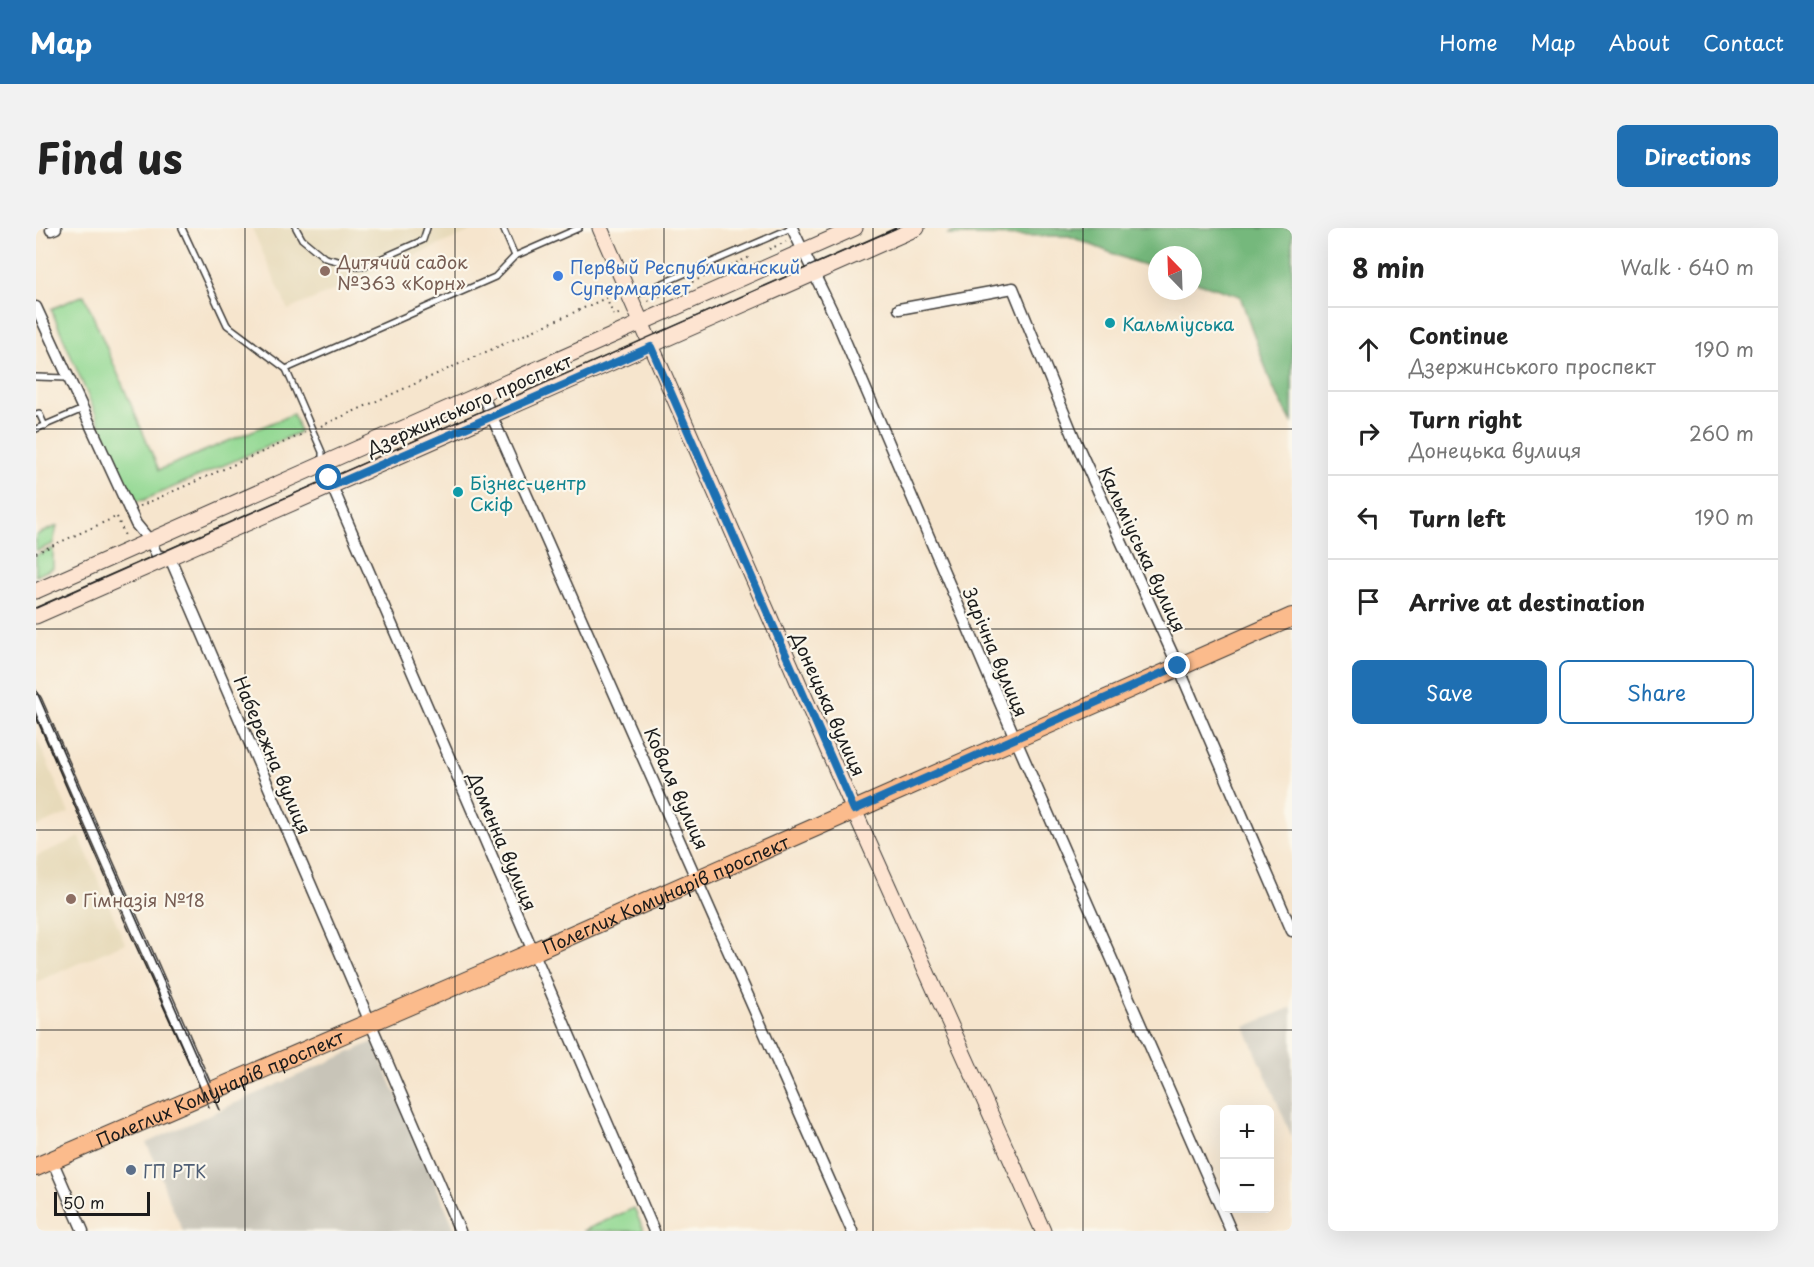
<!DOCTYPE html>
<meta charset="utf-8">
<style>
body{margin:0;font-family:"Playpen Sans",sans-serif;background:#f2f2f2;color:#222}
.controls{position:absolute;right:18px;bottom:18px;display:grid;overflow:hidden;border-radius:9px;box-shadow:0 6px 24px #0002}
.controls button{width:54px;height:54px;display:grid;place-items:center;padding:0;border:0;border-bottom:2px solid #e0e0e0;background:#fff;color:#222;font:30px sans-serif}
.compass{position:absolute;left:1112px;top:18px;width:54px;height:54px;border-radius:50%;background:#fff;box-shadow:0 6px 24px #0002;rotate:337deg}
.scale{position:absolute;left:18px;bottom:15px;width:96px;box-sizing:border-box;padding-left:6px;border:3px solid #1c1c1c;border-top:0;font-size:16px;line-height:21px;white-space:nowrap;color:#1c1c1c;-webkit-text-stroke:4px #fbf7ec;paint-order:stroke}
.stop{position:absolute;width:18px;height:18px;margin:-14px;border:4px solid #1f6fb2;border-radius:50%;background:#fff}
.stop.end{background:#1f6fb2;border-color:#fff;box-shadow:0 2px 6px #0008}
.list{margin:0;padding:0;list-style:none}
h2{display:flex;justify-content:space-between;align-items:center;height:78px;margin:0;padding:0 24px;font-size:26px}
h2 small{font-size:20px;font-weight:400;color:#767676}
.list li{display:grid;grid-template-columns:39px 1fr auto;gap:18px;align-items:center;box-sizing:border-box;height:84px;padding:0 24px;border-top:2px solid #e0e0e0}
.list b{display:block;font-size:22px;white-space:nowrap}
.list p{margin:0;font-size:20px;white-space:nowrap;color:#767676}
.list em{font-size:20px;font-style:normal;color:#767676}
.actions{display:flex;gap:12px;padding:18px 24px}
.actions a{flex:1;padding:14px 0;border:2px solid #1f6fb2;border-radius:9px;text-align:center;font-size:21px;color:#1f6fb2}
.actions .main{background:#1f6fb2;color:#fff}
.icon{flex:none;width:33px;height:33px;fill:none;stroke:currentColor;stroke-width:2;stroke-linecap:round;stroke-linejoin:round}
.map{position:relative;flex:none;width:1256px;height:1003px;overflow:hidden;border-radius:9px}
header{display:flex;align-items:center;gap:36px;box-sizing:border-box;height:84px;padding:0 30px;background:#1f6fb2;color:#fff}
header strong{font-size:28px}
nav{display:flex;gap:33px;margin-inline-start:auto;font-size:21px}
.intro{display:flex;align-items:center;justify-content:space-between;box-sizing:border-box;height:144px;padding:0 36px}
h1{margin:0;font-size:42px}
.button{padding:15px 27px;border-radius:9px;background:#1f6fb2;color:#fff;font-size:21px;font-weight:700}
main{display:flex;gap:36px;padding:0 36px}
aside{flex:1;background:#fff;border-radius:9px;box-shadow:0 6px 24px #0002}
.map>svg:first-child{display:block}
</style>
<header>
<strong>Map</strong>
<nav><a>Home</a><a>Map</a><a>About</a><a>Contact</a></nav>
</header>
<div class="intro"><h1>Find us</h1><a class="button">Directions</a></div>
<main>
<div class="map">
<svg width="1256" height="1003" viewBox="0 0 1256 1003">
<rect width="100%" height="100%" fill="#fbf7ec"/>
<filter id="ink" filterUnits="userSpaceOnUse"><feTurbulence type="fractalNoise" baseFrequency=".0167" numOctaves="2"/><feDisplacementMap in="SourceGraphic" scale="12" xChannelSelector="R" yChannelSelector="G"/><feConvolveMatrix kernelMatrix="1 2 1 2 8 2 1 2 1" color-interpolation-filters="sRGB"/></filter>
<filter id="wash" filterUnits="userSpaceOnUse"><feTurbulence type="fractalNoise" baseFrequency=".008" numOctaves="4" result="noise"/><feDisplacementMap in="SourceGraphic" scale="24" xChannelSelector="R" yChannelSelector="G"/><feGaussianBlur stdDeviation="1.35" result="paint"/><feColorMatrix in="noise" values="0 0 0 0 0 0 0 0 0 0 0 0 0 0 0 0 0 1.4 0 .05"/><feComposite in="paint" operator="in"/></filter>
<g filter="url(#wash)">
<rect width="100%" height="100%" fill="#f6e5cd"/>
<!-- built -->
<g fill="#e7daba">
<path d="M216,0H433L435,3L252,82Z"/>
<path d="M0,508L33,585L0,599Z"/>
<path d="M44,609L89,715L0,754V628Z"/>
</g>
<!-- industrial -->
<g fill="#c8c4b8">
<path d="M1256,779V909L1209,799Z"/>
<path d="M337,814L420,1003H147L131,967L121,937L110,915Z"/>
</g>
<!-- green -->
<g fill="#92d892" stroke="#577a57" stroke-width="1.5">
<path d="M48,67L123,242L257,186L264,204L108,272L101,273L95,269L15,81Z"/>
<path d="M21,298L17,316L0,323V307Z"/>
<path d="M17,320V340L0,348V327Z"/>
<path d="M598,980L608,1003H547Z"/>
</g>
<!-- forest -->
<path fill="#75b87c" stroke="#486a4c" stroke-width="1.5" d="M926,0H1256V194L1236,158L1204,68L1157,53V27H1121V41L1093,32L1033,8L911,7Z"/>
</g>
<g filter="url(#ink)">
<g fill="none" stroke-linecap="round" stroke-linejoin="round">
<defs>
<g id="lane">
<path d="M146,0L191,97L250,141"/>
<path d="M260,0L266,11L289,30L326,39L387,12L391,0"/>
<path d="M467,0L479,28"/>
<path d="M597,68L755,0"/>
<path d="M0,149L31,150"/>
<path d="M0,186L3,185L9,198"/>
<path d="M0,201L47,181"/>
<path d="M286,234V224L250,141L459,49L479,28L543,0"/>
</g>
<g id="street">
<path d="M756,0L799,89L979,510L1195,1003"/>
<path d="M15,2L20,0"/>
<path d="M0,79L100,296L114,313L121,327L134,330L424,1003"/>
<path d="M863,81L977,60L1039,212L1142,438L1256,703"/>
<path d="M446,166L816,1003"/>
<path d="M286,235L618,1003"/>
<path d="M0,472L172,863"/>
<path d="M16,932L47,1003"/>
</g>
<g id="secondary">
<path d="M564,0L818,582L1007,1003"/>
<path d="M0,363L819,0"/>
<path d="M0,388L881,0"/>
</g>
<g id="primary">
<path id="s1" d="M0,939L497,724L1256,389"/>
</g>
</defs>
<!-- lane casing -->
<use href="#lane" stroke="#3d3a37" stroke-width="8"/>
<!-- street casing -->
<use href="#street" stroke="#3d3a37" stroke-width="13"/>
<!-- secondary casing -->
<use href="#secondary" stroke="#3d3a37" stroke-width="17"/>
<!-- primary casing -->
<use href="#primary" stroke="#3d3a37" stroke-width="20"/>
<!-- path -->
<g stroke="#3d3a37" stroke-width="2" stroke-dasharray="1.5 4.5" stroke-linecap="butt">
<path d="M733,21L750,14"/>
<path d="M612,73L714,29"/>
<path d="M285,198L570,70L578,88L587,84"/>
<path d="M104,278L269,205"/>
<path d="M81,289L89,308"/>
<path d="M0,325L82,288"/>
</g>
<!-- lane -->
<use href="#lane" stroke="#fff" stroke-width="5"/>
<!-- street -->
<use href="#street" stroke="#fff" stroke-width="10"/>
<!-- secondary -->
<use href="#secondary" stroke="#fde4d1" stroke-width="15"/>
<!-- primary -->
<use href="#primary" stroke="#fbbb8c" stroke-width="18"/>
<!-- tram -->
<g stroke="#1c1c1c" stroke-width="1.5">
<path d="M0,380L860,0"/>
<path d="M0,462L184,882"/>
<path d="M0,489L90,696L173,879"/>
</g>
</g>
</g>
<g fill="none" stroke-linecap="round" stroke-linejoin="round" filter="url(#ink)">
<!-- route -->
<path stroke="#1f6fb2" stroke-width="8" d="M293,250L296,258L615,119L818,582L1142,438"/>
</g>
<!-- grid -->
<path fill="none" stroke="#1c1c1c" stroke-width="1.5" stroke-opacity="0.55" d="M209,0V1003M419,0V1003M628,0V1003M837,0V1003M1047,0V1003M0,201H1256M0,401H1256M0,602H1256M0,802H1256"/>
<!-- markers -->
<g fill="#8d6e63" stroke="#fbf7ec" stroke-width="2">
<circle cx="289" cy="43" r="6"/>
<circle cx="35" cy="671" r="6"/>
</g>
<circle fill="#3f7fe0" stroke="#fbf7ec" stroke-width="2" cx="522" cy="48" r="6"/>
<g fill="#0f9aa8" stroke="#fbf7ec" stroke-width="2">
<circle cx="1074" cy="95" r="6"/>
<circle cx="422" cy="264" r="6"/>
</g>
<circle fill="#5c6f8a" stroke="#fbf7ec" stroke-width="2" cx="95" cy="942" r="6"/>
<g text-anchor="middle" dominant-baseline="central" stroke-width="4.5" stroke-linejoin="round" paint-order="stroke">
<!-- education labels -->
<g font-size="18" fill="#785e54" stroke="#fbf7ec" text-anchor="start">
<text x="301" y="33">Дитячий садок<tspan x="301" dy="21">№363 «Корн»</tspan></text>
<text x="47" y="671">Гімназія №18</text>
</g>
<!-- shop labels -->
<g font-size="18" fill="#366cbe" stroke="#fbf7ec" text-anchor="start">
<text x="534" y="38">Первый Республиканский<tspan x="534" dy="21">Супермаркет</tspan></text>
</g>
<!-- culture labels -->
<g font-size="18" fill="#0d838f" stroke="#fbf7ec" text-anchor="start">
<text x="1086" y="95">Кальміуська</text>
<text x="434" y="254">Бізнес-центр<tspan x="434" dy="21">Скіф</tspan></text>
</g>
<!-- street labels -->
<g font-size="18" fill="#1c1c1c" stroke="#fbf7ec">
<text transform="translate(433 176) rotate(-24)">Дзержинського проспект</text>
<text transform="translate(1107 321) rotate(65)">Кальміуська вулиця</text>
<text transform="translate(960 424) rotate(67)">Зарічна вулиця</text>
<text transform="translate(793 476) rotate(66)">Донецька вулиця</text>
<text transform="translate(237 527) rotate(67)">Набережна вулиця</text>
<text transform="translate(641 560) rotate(66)">Коваля вулиця</text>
<text transform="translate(467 613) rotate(67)">Доменна вулиця</text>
<text stroke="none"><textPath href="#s1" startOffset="686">Полеглих Комунарів проспект</textPath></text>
<text stroke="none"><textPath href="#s1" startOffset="200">Полеглих Комунарів проспект</textPath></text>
</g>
<!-- service labels -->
<g font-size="18" fill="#4e5e75" stroke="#fbf7ec" text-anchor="start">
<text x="107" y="942">ГП РТК</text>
</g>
</g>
</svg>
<div class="controls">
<button>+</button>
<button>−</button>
</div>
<svg class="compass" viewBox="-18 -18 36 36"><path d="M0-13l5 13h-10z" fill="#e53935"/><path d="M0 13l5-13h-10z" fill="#767676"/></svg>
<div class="scale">50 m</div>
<div class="stop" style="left:293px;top:250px"></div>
<div class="stop end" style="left:1142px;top:438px"></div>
</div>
<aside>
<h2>8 min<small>Walk · 640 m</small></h2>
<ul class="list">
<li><svg class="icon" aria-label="ahead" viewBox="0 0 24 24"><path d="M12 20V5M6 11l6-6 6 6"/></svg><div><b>Continue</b><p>Дзержинського проспект</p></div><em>190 m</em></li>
<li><svg class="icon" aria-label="right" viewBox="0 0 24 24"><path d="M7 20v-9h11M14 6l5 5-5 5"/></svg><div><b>Turn right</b><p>Донецька вулиця</p></div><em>260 m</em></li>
<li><svg class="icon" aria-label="left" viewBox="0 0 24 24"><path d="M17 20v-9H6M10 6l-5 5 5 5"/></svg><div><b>Turn left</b></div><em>190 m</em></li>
<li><svg class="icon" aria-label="arrive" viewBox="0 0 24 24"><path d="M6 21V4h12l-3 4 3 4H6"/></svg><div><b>Arrive at destination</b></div></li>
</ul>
<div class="actions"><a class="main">Save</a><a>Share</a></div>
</aside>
</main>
